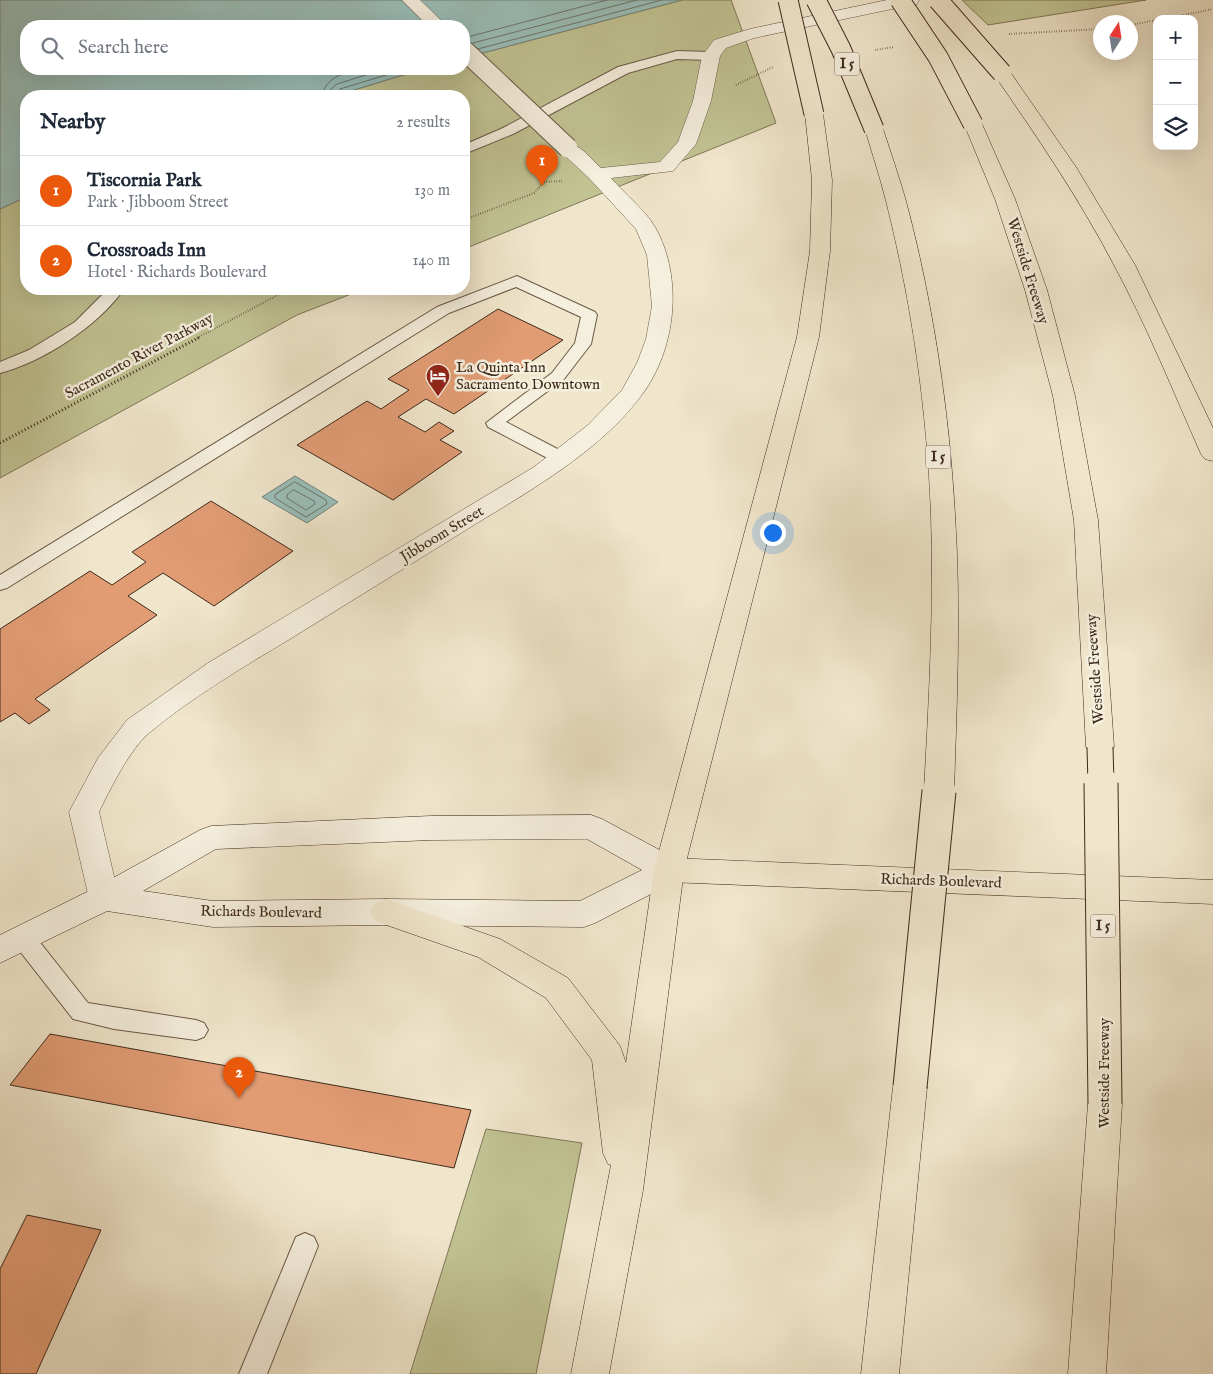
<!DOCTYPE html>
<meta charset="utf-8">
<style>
body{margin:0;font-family:"IM FELL English",serif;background:#f6f6f7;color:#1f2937}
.controls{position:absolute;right:15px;top:15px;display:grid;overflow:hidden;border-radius:10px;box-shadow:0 5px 20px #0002}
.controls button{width:45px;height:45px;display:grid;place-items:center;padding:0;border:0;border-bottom:1px solid #e0e1e3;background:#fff;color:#1f2937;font:25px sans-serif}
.compass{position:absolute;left:1093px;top:15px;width:45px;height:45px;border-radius:50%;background:#fff;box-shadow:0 5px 20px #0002;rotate:12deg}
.you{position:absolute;left:772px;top:532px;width:18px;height:18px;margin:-12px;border:4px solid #fff;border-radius:50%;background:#1a73e8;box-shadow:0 0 0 8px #1a73e833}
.badge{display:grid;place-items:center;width:32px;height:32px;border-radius:50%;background:#ea580c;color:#fff;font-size:16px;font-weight:700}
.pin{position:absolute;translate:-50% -41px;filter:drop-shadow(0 1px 2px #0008)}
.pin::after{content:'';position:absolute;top:26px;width:18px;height:15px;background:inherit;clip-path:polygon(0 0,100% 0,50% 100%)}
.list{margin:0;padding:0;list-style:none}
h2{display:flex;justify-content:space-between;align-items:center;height:65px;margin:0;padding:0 20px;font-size:21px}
h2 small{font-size:16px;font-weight:400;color:#747a83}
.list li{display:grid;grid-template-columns:32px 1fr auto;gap:15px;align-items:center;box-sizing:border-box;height:70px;padding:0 20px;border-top:1px solid #e0e1e3}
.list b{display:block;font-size:19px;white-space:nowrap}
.list p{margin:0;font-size:16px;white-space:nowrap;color:#747a83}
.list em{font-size:16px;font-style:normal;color:#747a83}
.icon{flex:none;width:28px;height:28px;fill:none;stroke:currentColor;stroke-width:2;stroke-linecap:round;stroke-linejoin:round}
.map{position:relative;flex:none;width:1213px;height:1374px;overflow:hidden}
.search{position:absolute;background:#fff;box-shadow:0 5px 20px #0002;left:20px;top:20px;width:450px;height:55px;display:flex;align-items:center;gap:12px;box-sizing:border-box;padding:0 18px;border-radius:20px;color:#747a83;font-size:19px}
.panel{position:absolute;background:#fff;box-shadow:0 5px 20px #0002;left:20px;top:90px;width:450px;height:205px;border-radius:20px}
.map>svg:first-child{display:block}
</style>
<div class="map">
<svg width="1213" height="1374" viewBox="0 0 1213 1374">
<rect width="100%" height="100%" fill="#f0e6cc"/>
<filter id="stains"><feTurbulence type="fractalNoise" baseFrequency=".004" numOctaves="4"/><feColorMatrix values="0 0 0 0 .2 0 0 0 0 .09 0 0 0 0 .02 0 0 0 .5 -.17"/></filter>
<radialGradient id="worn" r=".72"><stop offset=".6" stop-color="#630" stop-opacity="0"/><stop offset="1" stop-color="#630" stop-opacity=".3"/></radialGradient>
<!-- green -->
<g fill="#c1c393" stroke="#807657">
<path d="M682,0H731L776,123L464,249V96H334L423,69H464V58Z"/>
<path d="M962,0H1146L988,25Z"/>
<path d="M26,197V289H364L297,315L0,478V209Z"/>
<path d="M486,1129L582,1143L536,1374H410Z"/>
</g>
<!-- water -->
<g fill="#9abfba" stroke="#75837a">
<path d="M0,0H682L464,58V26H26V69H423L334,96H26V197L0,209Z"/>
<path d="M295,476L338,502L307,523L262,497Z"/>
</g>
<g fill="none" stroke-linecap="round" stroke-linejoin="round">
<!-- shore -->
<g stroke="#6c746a" stroke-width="1">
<path d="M464,38L607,0"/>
<path d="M473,43L637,0"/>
<path d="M478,49L662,0"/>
<path d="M322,96C326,77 342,74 359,69"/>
<path d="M330,96L331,89L337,84L385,69"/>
<path d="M336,96L340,89L406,69"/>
<path d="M295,482L326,500L327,504L306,517L275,498V495Z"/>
<path d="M294,490L314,501L315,504L306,510L287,498V495Z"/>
</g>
</g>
<!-- building -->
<g fill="#e19c74" stroke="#3e2a1b">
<path d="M498,309L563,340L454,414L426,399L398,417L425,432L439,422L454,431L440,440L462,452L393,500L297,445L367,401L381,409L409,390L388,379Z"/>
<path d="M211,501L293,551L214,606L163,573L128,596L157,615L35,699L50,710L29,724L15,713L0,722V629L90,571L112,585L146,562L132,552Z"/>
<path d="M50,1034L471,1110L454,1168L10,1085Z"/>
<path d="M27,1215L101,1230L36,1374H0V1269Z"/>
</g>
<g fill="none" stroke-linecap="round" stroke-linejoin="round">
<defs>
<g id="lane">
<path d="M677,51L711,52L717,56L711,60L677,59L628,73L513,134L464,154V145L503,128L618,67Z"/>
<path d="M517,276L595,312L597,315L591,344L564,379L506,422L567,454L570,458L567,462L561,463L555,462L488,427L486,423L552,373L575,343L581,317L516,287L449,313L7,588L0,590V575L437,307Z"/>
<path d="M108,289H124C98,326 43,362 0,373V362L29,350L75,322Z"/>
<path d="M23,929L31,931L88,1003L196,1020L204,1023L208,1030L204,1037L196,1040L114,1029L73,1019L15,945L12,938L15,931Z"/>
<path d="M305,1233L314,1237L318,1246L267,1374H239L296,1237Z"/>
</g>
<g id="street">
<path d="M402,0H420L447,26H428Z"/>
<path d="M887,0H919L917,4L911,5L754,38L726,48L720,56L711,101L696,144L673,171L611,178C623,192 647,212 655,227C684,278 676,350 641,396C600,451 531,490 474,525C413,563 351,601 290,639C243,667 191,698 149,733C130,749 110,789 99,812L119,898L115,907L104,910L93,907L89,898L69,812L98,758L127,720L208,663L534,467L588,425L622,390L637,363L646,339L652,306L647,255L636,229L589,178L561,152L559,148L561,144C578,140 589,157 601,168L660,162L678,142L693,101L702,56L714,40L750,29Z"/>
</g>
<path id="secondary" d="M591,815L602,819L680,861L684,870L680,879L595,923L584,927L386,925L213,927L107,911L0,963V935L93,889L200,830L211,826L431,816ZM587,839L642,870L580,901L386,899L213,901L143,891L216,849L431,840Z"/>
<path id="primary" d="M669,858L1213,880V904L669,882L658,879L654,870L658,861Z"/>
<g id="highway">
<path d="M1002,68L1008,69L1076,167L1135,265L1213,428V461L1205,459L1201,454C1173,391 1147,326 1114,265C1079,198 1036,135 993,73L996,69Z"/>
<path d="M814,108L821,110L823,114L832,180L830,251L819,337L684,870L643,1190L609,1374H571L611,1165L608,1164L603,1153L592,1060L546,998L478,957L375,921L370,912L375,903L386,899L500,939L568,978L620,1046L626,1063L654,870L797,337L810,251L812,180L805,114L807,110Z"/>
<path d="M973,118L980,120L982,124L1015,199L1047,290L1075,396L1098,520L1114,747L1110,754L1100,758L1090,754L1086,747L1074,520L1053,396L1025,290L995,199L964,124L966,120Z"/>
<path d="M874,123L881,125L883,129C891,153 899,177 906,201C933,303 949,409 955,515C961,607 957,699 954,791L949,799L939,802L929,799L924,791C929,699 934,607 931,515C927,410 912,304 886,201C880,177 872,153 865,129L867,125Z"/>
<path d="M910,1072L922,1076L927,1087L899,1374H861L893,1087L898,1076Z"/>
<path d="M1105,1089L1117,1093L1122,1104L1106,1374H1068L1088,1104L1093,1093Z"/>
</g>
</defs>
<!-- lane casing -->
<use href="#lane" stroke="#6a5947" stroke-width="2"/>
<!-- street casing -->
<use href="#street" stroke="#6a5947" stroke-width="1"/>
<!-- secondary casing -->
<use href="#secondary" stroke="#3e2a1b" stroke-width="1"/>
<!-- primary casing -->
<use href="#primary" stroke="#3e2a1b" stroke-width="1"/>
<!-- highway casing -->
<use href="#highway" stroke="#3e2a1b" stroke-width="1"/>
<!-- path-far1 -->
<g stroke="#3e2a1b" stroke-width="2" stroke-dasharray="0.5 2" stroke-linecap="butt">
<path d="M1164,19L1213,9"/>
<path d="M1130,25L1157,20"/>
<path d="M1009,34L1100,29"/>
<path d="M875,50L894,47"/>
<path d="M736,85L773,67"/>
<path d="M464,220L534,193L544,182L562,181"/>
<path d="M197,338L289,289"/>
</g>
<!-- path -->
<path stroke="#3e2a1b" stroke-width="3" stroke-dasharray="1 2.5" stroke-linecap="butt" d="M0,443L200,337"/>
<!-- lane -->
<use href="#lane" fill="#f5efde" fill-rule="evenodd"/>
<!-- street -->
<use href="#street" fill="#f5efde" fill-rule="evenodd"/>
<!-- secondary -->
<use href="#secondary" fill="#f5efde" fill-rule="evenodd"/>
<!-- primary -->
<use href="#primary" fill="#f0e6cc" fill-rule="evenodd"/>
<!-- highway -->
<use href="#highway" fill="#f0e6cc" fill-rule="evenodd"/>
<defs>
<path id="street-bridge" d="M464,50L568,148"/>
<g id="highway-bridge-far2">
<path d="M788,0L814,114"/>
<path d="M816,0L841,49L874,129"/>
<path d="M900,0L938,57L973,124"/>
<path d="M938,0L1002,73"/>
</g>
<path id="highway-bridge-far1" d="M1100,747L1101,784"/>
<g id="highway-bridge">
<path d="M1101,783L1105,1104"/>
<path d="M910,1087L939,791"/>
</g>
</defs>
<!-- street-bridge casing -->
<use href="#street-bridge" stroke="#6a5947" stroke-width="21" stroke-linecap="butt"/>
<!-- highway-bridge-far2 casing -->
<use href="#highway-bridge-far2" stroke="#3e2a1b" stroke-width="21" stroke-linecap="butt"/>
<!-- highway-bridge-far1 casing -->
<use href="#highway-bridge-far1" stroke="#3e2a1b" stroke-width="27" stroke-linecap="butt"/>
<!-- highway-bridge casing -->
<use href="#highway-bridge" stroke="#3e2a1b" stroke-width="35" stroke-linecap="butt"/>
<!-- street-bridge -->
<use href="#street-bridge" stroke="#f5efde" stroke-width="19"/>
<!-- highway-bridge-far2 -->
<use href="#highway-bridge-far2" stroke="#f0e6cc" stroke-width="19"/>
<!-- highway-bridge-far1 -->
<use href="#highway-bridge-far1" stroke="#f0e6cc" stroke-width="25"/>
<!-- highway-bridge -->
<use href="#highway-bridge" stroke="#f0e6cc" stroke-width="33"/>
</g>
<!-- icons -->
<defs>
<symbol id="hotel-pin" viewBox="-11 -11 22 30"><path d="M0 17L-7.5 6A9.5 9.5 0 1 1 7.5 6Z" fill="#8f2418" stroke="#f5efde"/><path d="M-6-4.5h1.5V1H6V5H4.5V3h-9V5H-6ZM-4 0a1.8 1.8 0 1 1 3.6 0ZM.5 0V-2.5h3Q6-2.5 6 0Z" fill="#fff"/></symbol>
</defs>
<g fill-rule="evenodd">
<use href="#hotel-pin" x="424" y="362" width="28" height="38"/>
</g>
<g text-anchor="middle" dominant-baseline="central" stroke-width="5" stroke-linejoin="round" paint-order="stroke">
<!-- shield labels -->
<g fill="#f5efde" stroke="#756556" stroke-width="1">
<rect x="834.5" y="52.5" width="25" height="23" rx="4"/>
<rect x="925.5" y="445.5" width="25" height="23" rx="4"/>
<rect x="1090.5" y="914.5" width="25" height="23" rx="4"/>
</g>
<g font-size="14" font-weight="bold" fill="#3e2a1b">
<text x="847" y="64">I 5</text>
<text x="938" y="457">I 5</text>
<text x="1103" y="926">I 5</text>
</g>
<!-- street labels -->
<g font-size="15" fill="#3e2a1b" stroke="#f5efde">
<text transform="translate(1028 271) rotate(73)">Westside Freeway</text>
<text transform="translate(139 356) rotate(-28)">Sacramento River Parkway</text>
<text transform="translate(442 534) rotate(-31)">Jibboom Street</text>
<text transform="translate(1095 669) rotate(-94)">Westside Freeway</text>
<text transform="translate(941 881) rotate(2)">Richards Boulevard</text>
<text transform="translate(261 912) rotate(1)">Richards Boulevard</text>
<text transform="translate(1104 1073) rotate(-90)">Westside Freeway</text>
</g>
<!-- poi labels -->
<g font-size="15" fill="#3e2a1b" stroke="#f5efde" text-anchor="start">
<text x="456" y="367">La Quinta Inn<tspan x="456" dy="17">Sacramento Downtown</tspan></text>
</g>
</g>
<rect width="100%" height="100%" filter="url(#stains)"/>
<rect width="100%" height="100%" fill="url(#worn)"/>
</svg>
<div class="controls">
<button>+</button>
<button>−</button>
<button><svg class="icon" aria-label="layers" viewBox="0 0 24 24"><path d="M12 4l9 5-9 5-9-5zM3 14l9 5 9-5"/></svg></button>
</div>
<svg class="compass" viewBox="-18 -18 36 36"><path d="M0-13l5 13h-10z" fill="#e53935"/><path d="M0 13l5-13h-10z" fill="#747a83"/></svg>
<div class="you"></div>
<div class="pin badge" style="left:542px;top:186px">1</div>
<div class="pin badge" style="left:239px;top:1098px">2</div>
<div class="search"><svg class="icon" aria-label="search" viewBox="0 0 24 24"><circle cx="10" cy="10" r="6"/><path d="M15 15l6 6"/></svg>Search here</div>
<section class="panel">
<h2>Nearby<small>2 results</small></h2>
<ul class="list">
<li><span class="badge">1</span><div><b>Tiscornia Park</b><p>Park · Jibboom Street</p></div><em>130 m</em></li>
<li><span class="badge">2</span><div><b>Crossroads Inn</b><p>Hotel · Richards Boulevard</p></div><em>140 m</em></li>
</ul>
</section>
</div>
